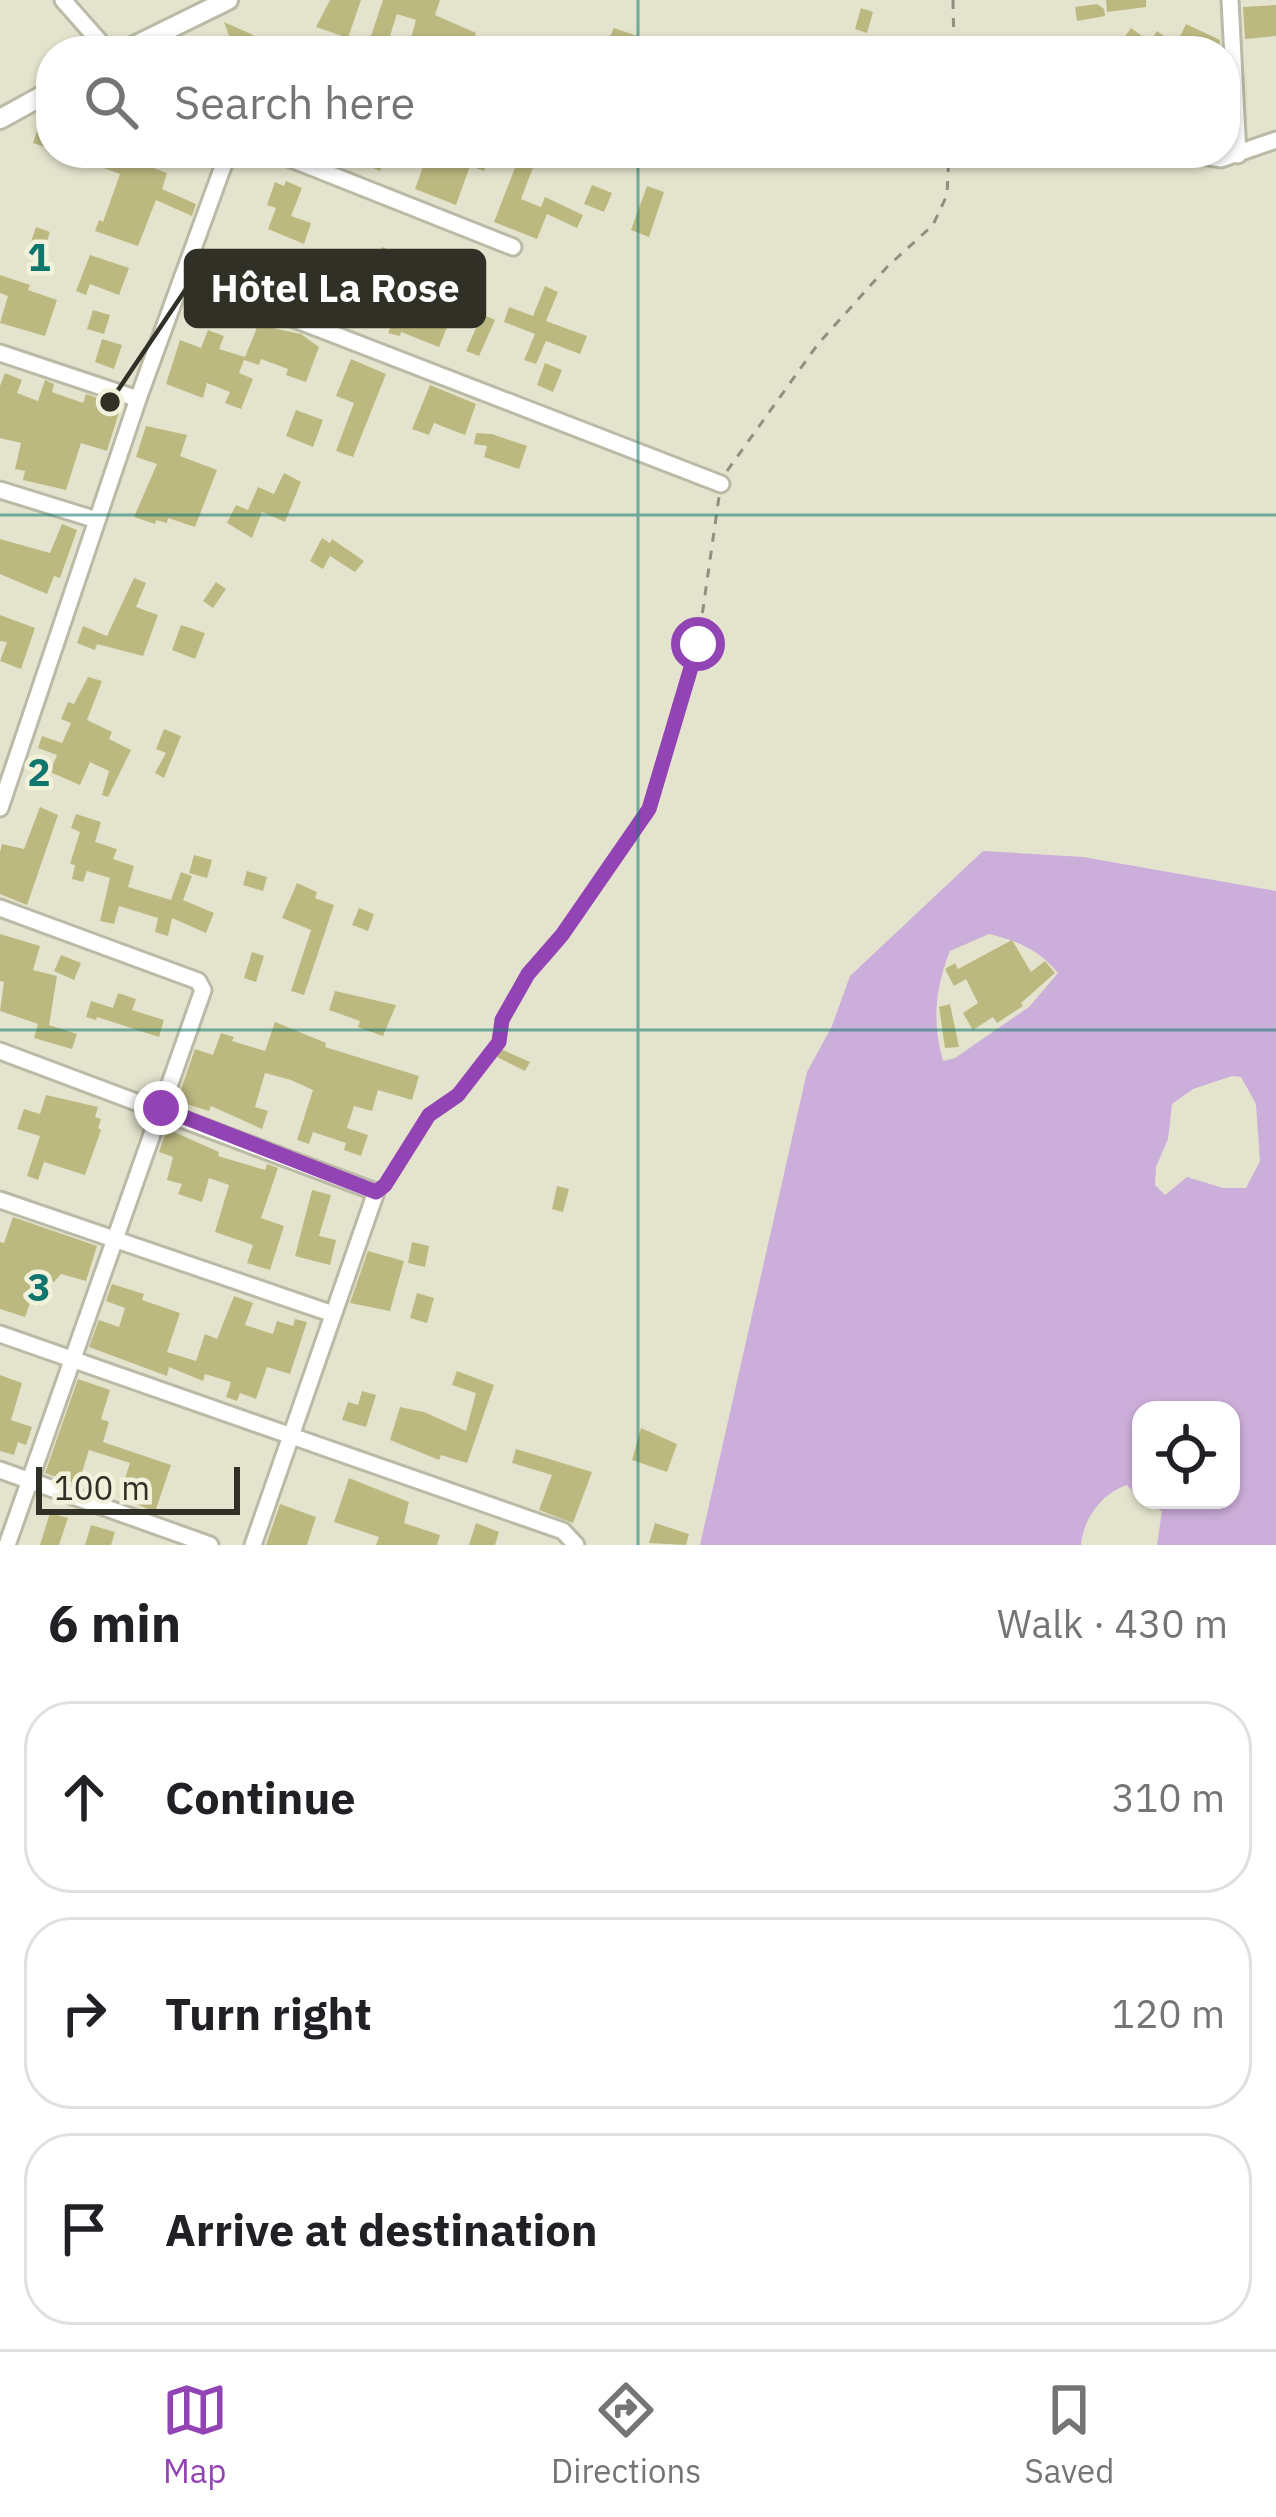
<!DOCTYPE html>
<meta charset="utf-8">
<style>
body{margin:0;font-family:"IBM Plex Sans",sans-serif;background:#f6f6f6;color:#202124}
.controls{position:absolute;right:36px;bottom:36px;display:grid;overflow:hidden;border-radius:24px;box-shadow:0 3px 9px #0004}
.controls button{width:108px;height:108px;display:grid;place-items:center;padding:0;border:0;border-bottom:3px solid #e0e0e0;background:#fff;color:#202124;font:60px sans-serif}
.scale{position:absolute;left:36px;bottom:30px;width:204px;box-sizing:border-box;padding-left:12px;border:6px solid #303027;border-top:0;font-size:33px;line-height:42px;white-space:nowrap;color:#303027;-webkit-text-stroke:9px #f2f1db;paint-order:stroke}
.stop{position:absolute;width:36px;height:36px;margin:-27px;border:9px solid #9344b4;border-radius:50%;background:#fff}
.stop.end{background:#9344b4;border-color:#fff;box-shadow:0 3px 12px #0008}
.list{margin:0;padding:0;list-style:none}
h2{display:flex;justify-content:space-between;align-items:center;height:156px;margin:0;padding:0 48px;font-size:51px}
h2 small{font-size:39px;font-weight:400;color:#757577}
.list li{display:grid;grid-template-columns:78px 1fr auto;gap:36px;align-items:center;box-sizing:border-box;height:192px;margin:0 24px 24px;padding:0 24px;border:3px solid #e0e0e0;border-radius:48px}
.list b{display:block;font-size:45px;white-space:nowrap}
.list em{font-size:39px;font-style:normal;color:#757577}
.icon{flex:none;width:66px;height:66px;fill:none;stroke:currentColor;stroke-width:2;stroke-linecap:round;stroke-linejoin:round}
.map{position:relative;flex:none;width:1276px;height:1545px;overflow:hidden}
.search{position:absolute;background:#fff;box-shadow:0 3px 9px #0004;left:36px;right:36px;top:36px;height:132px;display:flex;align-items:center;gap:30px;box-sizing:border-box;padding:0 42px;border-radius:48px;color:#757577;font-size:45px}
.sheet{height:804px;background:#fff}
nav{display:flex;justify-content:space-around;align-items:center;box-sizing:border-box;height:168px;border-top:3px solid #e0e0e0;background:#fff;font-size:33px;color:#757577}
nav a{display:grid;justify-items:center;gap:6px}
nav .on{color:#9344b4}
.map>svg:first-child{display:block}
</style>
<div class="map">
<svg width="1276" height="1545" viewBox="0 0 1276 1545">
<rect width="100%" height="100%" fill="#e4e4ce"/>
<!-- green -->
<path fill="#ccaeda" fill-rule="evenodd" d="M983,851L1083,857L1276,891V1545H1157L1162,1511L1141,1501L1127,1485C1102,1493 1083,1519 1081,1545H700L807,1072L832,1026L850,976ZM989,934C1018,941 1039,950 1058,973L1029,1007L955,1058L943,1061C932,1023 935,988 950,951ZM1232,1076L1241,1077L1256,1104L1260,1161L1246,1188H1223L1187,1177L1165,1195L1155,1185L1156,1167L1168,1139L1172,1104L1193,1089ZM1141,1410H1231V1500H1141Z"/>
<!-- building -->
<g fill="#bcb980">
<path d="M330,0H361L348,38L316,27Z"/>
<path d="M383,0H440L435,15L476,33L469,51H424L427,43L411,38L416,20L397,14L388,42L371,36Z"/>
<path d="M1106,0H1146V7L1107,12Z"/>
<path d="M1097,4L1104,9L1105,16L1077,21L1075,7Z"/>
<path d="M1276,5V36L1245,39L1243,7Z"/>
<path d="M861,8L873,12L867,33L855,29Z"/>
<path d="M224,22L253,35L246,51H228L232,44Z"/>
<path d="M1186,24L1220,40L1219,51L1191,43L1187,51H1133L1121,42L1131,28L1150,42L1157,31L1176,45Z"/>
<path d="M614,28L649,40L644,51H603Z"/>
<path d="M39,126L51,131V149L33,143Z"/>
<path d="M63,153H123L122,156L167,173L162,189L196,204L192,216L156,200L138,246L95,231L99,220L103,222L120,174Z"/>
<path d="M338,153H387L380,171Z"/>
<path d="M428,153H491L484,171L470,166L456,205L415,189Z"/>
<path d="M518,160L534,165L521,199L541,207L545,197L583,215L577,228L547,214L537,239L494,222Z"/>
<path d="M286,181L302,188L291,216L311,223L304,244L268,229L276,208L267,205L275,182L284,186Z"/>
<path d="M592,185L612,193L604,212L584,204Z"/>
<path d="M647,186L664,192L649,237L631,230Z"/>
<path d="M36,227L50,232L42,255L28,251Z"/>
<path d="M382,247L419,262L435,272L431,280L452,288L444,318L450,320L439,347L401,332L400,336L388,333L408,284L383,274L364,319L272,283L281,262L335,281L343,262L371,272Z"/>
<path d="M90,255L129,268L119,295L90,284L86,295L76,291Z"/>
<path d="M0,275L30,285L28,290L57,300L45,336L0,323L8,296L0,293Z"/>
<path d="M545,286L558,292L546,321L587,336L580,354L546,341L536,364L524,360L535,334L504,322L509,307L533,316Z"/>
<path d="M93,310L110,315L104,334L87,329Z"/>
<path d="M482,314L495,320L479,356L466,351Z"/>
<path d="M258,325L301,334L319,347L306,382L286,375L288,369L261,359L259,365L244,360L239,373L253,379L241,409L225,403L230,392L207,383L203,398L166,384L180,340L201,348L208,330L224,336L219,349L245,357Z"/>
<path d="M102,339L122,345L114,369L95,362Z"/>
<path d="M351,359L386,374L353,457L336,451L354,403L336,396Z"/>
<path d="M545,363L562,370L553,392L537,385Z"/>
<path d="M5,373L22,380L17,393L38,401L45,380L54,384L52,392L83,403L86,394L121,406L107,451L81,443L66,490L23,480L25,471L15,469L21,443L0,438V386Z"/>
<path d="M430,385L476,404L465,435L434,423L429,435L412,429Z"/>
<path d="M296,410L323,420L313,447L286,436Z"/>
<path d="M146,426L187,435L180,456L217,470L195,527L168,518L167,523L156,520L155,524L134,517L157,464L136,457Z"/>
<path d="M476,433L492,434L527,446L519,469L484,457L487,446L474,444Z"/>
<path d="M284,473L301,482L285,522L262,512L252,538L227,523L236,505L248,510L258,487L274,494Z"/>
<path d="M62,524L77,530L60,578L54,576L47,594L0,574V539L50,553Z"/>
<path d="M322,538L330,543L332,539L364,561L355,572L330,556L323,569L310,561Z"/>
<path d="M134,578L146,583L136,607L158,615L143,656L97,644L95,650L77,643L83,626L107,636Z"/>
<path d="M216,582L226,589L213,608L203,601Z"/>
<path d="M0,615L35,628L21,669L0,661L7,642L0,641Z"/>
<path d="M181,625L205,633L195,659L172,650Z"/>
<path d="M88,677L102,681L87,720L112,732L109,739L131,750L108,797L102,795L109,771L90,762L80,785L50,772L57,755L38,748L42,736L62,743L71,723L61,719L68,702L74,704Z"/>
<path d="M164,729L181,736L164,778L155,773L166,753L156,749Z"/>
<path d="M40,807L58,815L27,905L0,894V852L2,844L24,849Z"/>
<path d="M76,814L101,822L95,842L117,849L113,859L134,866L128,887L171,900L181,872L192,876L183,900L214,913L206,933L172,918L168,936L155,932L158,918L119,906L114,924L100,921L110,878L87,871L83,882L72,879L75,865L70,864L80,832L71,828Z"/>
<path d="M194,855L212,860L207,878L189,873Z"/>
<path d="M247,871L267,877L263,891L243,885Z"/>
<path d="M297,883L317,892L315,898L334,905L304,995L291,991L311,930L282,918Z"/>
<path d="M359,908L374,914L368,931L352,925Z"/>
<path d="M0,934L40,946L33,970L57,976L49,1025L77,1034L72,1049L34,1038L38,1024L0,1011L4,982L0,981Z"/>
<path d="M1012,940L1031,972L1045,961L1055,973L1021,1003L1023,1006L997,1023L993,1017L973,1030L963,1013L978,1003L966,979L954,986L945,969L955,963L958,969Z"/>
<path d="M252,952L264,956L256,982L244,978Z"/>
<path d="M61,955L81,963L74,980L54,971Z"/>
<path d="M335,991L396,1005L383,1036L358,1027L360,1021L329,1010Z"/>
<path d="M118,993L136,999L132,1010L164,1020L159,1037L97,1017L96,1020L86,1017L91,1001L113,1008Z"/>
<path d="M950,1004L959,1047L945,1048L939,1007Z"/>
<path d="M275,1022L326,1043L325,1047L419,1076L412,1100L378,1090L372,1111L354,1106L347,1128L368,1135L361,1156L344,1150L346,1143L313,1132L309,1144L297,1140L313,1090L291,1080L265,1073L255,1107L268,1111L262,1129L211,1106L209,1111L177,1101L195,1049L213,1055L221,1033L234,1037L232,1041L265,1051Z"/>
<path d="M501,1049L530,1062L525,1071L497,1057Z"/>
<path d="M46,1095L98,1107L95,1117L101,1119L98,1128L101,1130L85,1175L44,1162L38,1180L27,1176L40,1136L17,1129L24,1109L40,1114Z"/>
<path d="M167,1129L219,1152L218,1156L265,1170L267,1164L278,1168L261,1218L284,1226L270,1270L247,1263L253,1245L215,1232L229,1185L209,1178L202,1202L178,1194L182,1184L167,1180L173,1157L159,1152Z"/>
<path d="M557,1186L569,1189L563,1212L552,1209Z"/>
<path d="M312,1190L331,1195L319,1236L336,1240L330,1265L295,1256Z"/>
<path d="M13,1217L97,1246L86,1281L61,1274L54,1282L49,1280L40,1306L30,1303L25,1317L0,1309V1242L4,1243Z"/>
<path d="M412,1242L429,1246L425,1267L408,1263Z"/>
<path d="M368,1251L404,1261L390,1311L350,1303Z"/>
<path d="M112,1284L144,1294L142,1300L180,1313L167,1352L196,1361L205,1334L217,1339L234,1296L253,1303L245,1325L273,1334L277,1321L293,1326L295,1319L307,1322L290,1374L267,1367L256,1399L240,1393L237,1401L226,1397L231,1382L205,1374L203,1381L169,1367L167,1376L89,1347L99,1320L119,1327L125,1308L106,1301Z"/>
<path d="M417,1293L434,1298L427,1323L410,1318Z"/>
<path d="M457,1371L494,1385L467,1463L441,1455L439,1460L390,1440L400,1407L424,1412L466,1431L476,1393L452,1385Z"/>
<path d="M0,1375L22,1383L11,1420L32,1427L26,1445L18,1442L14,1455L0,1451Z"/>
<path d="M78,1379L110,1390L101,1419L109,1422L103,1442L171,1465L155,1512L119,1497L130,1463L89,1450L78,1485L45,1473Z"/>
<path d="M362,1391L376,1395L366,1427L342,1420L348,1402L358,1405Z"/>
<path d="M641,1428L677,1444L667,1472L632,1460Z"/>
<path d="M516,1449L592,1472L573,1523L539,1510L552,1475L512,1463Z"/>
<path d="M349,1478L409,1502L404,1523L440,1535L437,1545H376L379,1537L334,1522Z"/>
<path d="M280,1504L316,1517L307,1545H266Z"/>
<path d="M50,1513L68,1518L59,1545H40Z"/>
<path d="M476,1523L499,1532L495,1545H469Z"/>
<path d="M655,1523L689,1534L686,1545L649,1543Z"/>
<path d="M91,1525L115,1532L111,1545H85Z"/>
</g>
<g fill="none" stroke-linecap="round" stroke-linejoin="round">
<defs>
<g id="minor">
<path d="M63,0L108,51"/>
<path d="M1230,0L1238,155"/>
<path d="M276,153L513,247"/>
<path d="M1189,154L1221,159L1276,140"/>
<path d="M183,276L721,484"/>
<path d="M0,353L138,399"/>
<path d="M0,490L97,520"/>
<path d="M0,808L138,399L225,161L224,153"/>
<path d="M0,908L198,981L203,990L7,1545"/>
<path d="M0,1051L376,1192L253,1545"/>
<path d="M0,1200L333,1314"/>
<path d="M0,1334L563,1531L576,1545"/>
<path d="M0,1470L210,1545"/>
</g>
<g id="tertiary">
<path d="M124,51L228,0"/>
<path d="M0,119L51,91"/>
</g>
</defs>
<!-- minor casing -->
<use href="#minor" stroke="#bbbaa6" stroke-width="21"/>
<!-- tertiary casing -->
<use href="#tertiary" stroke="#bbbaa6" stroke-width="24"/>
<!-- path -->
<g stroke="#909080" stroke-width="3" stroke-dasharray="9 9" stroke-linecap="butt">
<path d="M953,0L954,51"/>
<path d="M727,471L818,344L887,267L933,225L947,195L949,153"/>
<path d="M386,1183L429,1115L458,1095L499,1042L502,1020L528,974L562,935L649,809L698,644L719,497"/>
</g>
<!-- minor -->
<use href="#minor" stroke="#fff" stroke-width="15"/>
<!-- tertiary -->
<use href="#tertiary" stroke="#fff" stroke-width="18"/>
</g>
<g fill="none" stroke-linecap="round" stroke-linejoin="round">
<!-- route -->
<path stroke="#9344b4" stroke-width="15" d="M161,1108L376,1192L385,1185L429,1115L458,1095L499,1042L502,1020L528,974L562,935L649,809L698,644"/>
</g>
<!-- grid -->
<path fill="none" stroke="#0f766e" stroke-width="3" stroke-opacity="0.55" d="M638,0V51M638,153V1545M0,515H1276M0,1030H1276"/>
<g font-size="39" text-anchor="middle" font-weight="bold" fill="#0f766e" stroke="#f2f1db" stroke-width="9" stroke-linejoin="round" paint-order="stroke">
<text x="39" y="271">1</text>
<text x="39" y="786">2</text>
<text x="39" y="1301">3</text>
</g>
<!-- callouts -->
<path fill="none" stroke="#303027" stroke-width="4.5" d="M110 402L186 289"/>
<circle fill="#303027" stroke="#f2f1db" stroke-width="4.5" cx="110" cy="402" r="12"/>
<rect fill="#303027" stroke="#303027" stroke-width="4.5" x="186" y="251" width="298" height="75" rx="12"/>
<g font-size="39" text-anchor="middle" font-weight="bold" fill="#fff">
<text x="335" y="302">Hôtel La Rose</text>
</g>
</svg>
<div class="controls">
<button><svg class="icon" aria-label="locate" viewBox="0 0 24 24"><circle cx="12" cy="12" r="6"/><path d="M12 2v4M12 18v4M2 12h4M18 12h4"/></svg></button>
</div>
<div class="scale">100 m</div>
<div class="stop" style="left:698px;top:644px"></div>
<div class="stop end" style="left:161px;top:1108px"></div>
<div class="search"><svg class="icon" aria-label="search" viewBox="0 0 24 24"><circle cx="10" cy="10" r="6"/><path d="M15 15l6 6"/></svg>Search here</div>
</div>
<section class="sheet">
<h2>6 min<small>Walk · 430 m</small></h2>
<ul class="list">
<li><svg class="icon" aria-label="ahead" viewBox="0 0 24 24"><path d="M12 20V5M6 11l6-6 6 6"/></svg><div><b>Continue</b></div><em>310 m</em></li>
<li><svg class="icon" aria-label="right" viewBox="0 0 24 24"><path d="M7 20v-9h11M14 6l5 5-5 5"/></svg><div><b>Turn right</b></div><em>120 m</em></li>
<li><svg class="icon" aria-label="arrive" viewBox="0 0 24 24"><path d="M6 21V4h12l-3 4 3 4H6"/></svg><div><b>Arrive at destination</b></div></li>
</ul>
</section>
<nav>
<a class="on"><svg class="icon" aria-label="map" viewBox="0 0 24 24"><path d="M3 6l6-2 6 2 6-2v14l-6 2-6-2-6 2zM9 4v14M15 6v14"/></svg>Map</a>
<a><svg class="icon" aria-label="directions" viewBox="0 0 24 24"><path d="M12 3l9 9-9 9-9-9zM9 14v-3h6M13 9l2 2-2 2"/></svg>Directions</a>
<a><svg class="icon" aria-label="saved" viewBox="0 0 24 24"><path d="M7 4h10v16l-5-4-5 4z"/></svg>Saved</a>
</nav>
